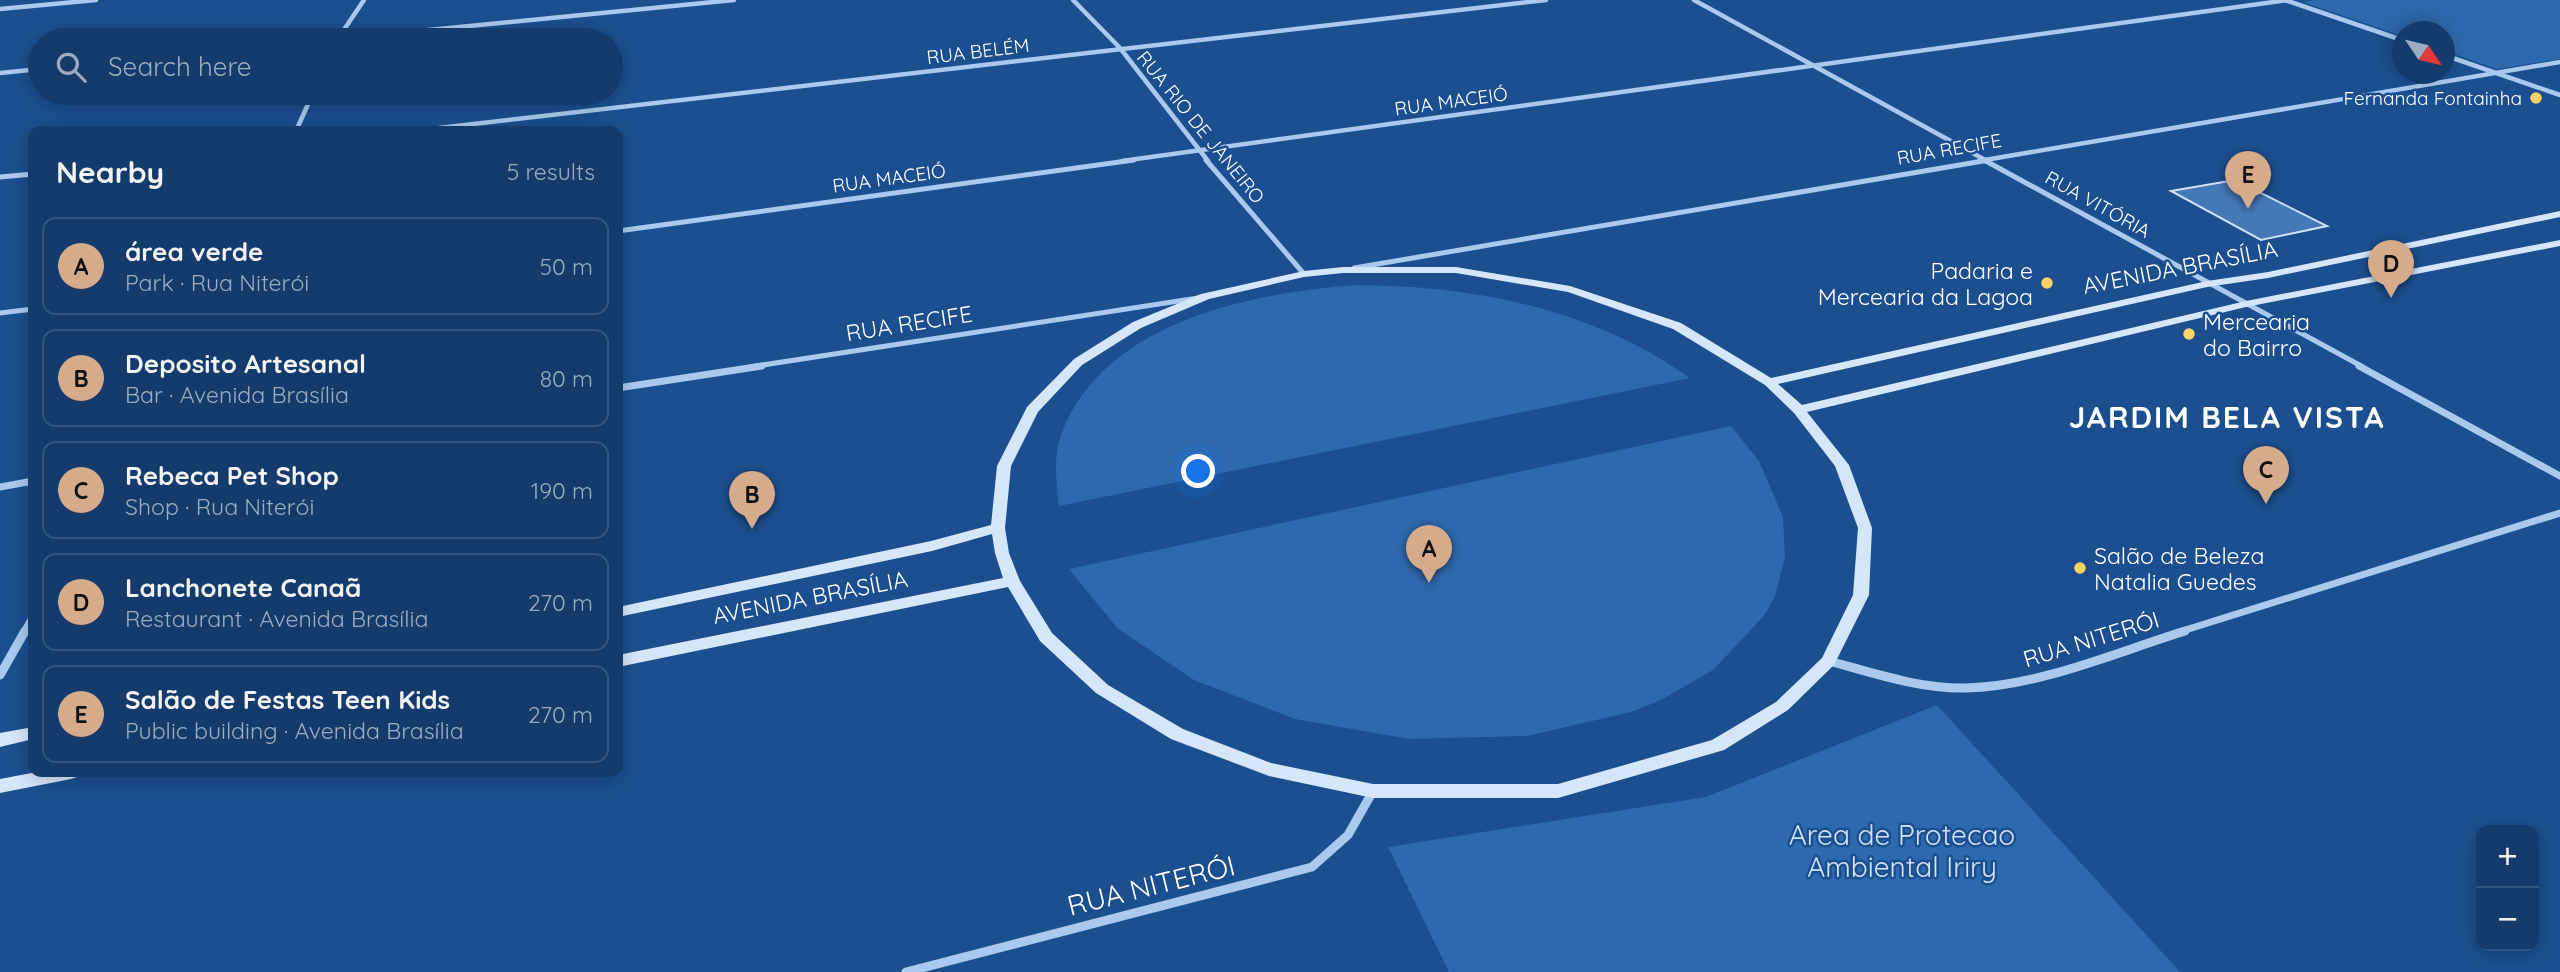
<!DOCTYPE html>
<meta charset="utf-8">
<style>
body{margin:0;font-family:Quicksand,sans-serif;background:#214673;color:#f1f3f6}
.controls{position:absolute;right:21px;bottom:21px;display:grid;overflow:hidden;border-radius:14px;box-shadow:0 4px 18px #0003}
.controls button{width:63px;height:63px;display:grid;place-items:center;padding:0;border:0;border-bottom:2px solid #33557e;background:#143b6b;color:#f1f3f6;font:35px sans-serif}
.compass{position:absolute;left:2392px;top:21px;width:63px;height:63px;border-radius:50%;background:#143b6b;box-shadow:0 4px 18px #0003;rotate:125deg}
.you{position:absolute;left:1199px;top:472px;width:24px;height:24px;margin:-18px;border:5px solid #fff;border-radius:50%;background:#1a73e8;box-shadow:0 0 0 10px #1a73e833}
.badge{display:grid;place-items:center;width:46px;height:46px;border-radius:50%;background:#d6ab8b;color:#111;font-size:23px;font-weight:700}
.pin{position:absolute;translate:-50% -58px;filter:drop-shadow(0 2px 4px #0008)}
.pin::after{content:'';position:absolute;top:37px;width:24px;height:21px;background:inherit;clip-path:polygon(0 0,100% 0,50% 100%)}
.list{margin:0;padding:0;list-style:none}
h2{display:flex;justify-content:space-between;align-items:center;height:91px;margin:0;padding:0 28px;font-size:30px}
h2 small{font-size:23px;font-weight:400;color:#9dadc1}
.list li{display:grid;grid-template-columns:46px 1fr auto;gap:21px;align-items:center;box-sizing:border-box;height:98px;margin:0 14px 14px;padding:0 14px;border:2px solid #33557e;border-radius:14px}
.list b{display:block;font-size:26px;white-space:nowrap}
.list p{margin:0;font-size:23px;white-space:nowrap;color:#9dadc1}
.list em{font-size:23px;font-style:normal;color:#9dadc1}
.icon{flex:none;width:38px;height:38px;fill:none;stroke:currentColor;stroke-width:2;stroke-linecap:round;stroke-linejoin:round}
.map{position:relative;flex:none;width:2560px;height:972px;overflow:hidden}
.search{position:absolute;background:#143b6b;box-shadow:0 4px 18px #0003;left:28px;top:28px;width:595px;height:77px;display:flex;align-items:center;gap:18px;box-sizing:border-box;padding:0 24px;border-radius:38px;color:#9dadc1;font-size:26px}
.panel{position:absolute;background:#143b6b;box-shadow:0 4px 18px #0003;left:28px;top:126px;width:595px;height:651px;border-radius:14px}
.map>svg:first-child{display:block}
</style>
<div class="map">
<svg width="2560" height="972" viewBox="0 0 2560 972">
<rect width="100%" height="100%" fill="#1b4f8f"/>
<!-- green -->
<g fill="#2e69ad">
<path d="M2313,0H2560V59L2497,69L2445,51L2444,32H2402V36L2303,2Z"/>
<path d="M1356,285C1475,286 1591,308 1690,378L1059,506C1056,481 1053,456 1062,432C1105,321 1252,293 1356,285Z"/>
<path d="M1731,426L1759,461L1783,517L1785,557L1775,596L1764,616L1713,670L1661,700L1631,712L1527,736L1409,739L1295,719L1194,680L1117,628L1069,569Z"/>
<path d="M1937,705L2180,972H1449L1388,847L1706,797Z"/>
</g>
<!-- building -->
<path fill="#4478b7" stroke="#cfe3fa" stroke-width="2" d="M2235,180L2327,226L2261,240L2171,191Z"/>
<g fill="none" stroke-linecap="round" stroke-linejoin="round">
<!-- street-far3 -->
<g stroke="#a9c9ee" stroke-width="4.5">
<path d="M1073,0L1120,48L1208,161"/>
<path d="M1694,0L1987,161"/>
<path d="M2285,0L2402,40"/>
<path d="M0,9L96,0"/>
<path d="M327,40L734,0"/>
<path d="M337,40L364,0"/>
<path d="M2444,55L2560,95"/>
<path d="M0,73L40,69"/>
<path d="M296,131L313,93"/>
<path d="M413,131L1546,0"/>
<path d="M1122,161L2288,0"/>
<path d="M1979,161L2560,62"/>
</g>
<!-- street-far2 -->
<g stroke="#a9c9ee" stroke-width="5">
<path d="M1206,160L1304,274"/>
<path d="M1984,160L2363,367"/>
<path d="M0,177L33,174"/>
<path d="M618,231L1134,160"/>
<path d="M1354,268L1989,160"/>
<path d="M0,313L33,309"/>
<path d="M750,367L1198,298"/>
</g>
<!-- street-far1 -->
<g stroke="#a9c9ee" stroke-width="7">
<path d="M2359,366L2560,476"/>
<path d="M618,388L762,366"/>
<path d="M0,487L33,481"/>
<path d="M24,632L33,616"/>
<path d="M2179,632L2560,513"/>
</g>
<!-- street -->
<g stroke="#a9c9ee" stroke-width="9">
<path d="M1829,661C1873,673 1920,689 1966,688C2040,686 2114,653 2185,631"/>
<path d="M0,675L25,631"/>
<path d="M906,972L1312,867L1348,835L1373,791"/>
</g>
<!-- secondary -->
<g fill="#d6e6fa" fill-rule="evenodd">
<path d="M2560,211V217L2268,278L2207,287L1778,384L1802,405L2246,301L2560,240V246L2246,307L1807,412L1849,465L1872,528L1869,595L1834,665L1788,710L1724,750L1558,798H1373L1269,776L1171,739L1096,693L1040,641L1008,587L618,667V655L1003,578L995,553L992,534L932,551L618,617V607L931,541L991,525L997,466L1027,407L1074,359L1133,322L1201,294L1304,271L1343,267H1456L1570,286L1681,323L1771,378L2207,281L2268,272ZM1343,273H1456L1568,292L1673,329L1765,385L1794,413L1835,466L1858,528L1853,595L1822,658L1776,702L1712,740L1558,784H1373L1271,763L1183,729L1108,685L1052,633L1020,581L1009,553L1005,528L1011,466L1038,412L1082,365L1141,328L1209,299L1304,277Z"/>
<path d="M33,727V739L0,747V733Z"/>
<path d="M37,772H80L77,777L71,779L0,793V779Z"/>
</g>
</g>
<!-- markers -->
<g fill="#ffd166" stroke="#1b4f8f" stroke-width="2.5">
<circle cx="2536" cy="98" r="7"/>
<circle cx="2047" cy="283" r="7"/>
<circle cx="2189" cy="334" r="7"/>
<circle cx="2080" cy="568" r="7"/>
</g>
<g text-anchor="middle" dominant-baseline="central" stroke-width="5" stroke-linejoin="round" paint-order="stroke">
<!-- far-street labels -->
<g font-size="19" fill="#fff" stroke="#1b4f8f">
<text transform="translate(978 51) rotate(-7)">RUA BELÉM</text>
<text transform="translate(1451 101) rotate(-8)">RUA MACEIÓ</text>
<text transform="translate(1201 127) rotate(51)">RUA RIO DE JANEIRO</text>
<text transform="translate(1949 149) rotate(-10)">RUA RECIFE</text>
<text transform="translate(889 178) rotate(-8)">RUA MACEIÓ</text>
<text transform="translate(2098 204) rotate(29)">RUA VITÓRIA</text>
</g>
<!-- far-poi labels -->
<g font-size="19" fill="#fff" stroke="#1b4f8f" text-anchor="end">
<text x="2522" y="98">Fernanda Fontainha</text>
</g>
<!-- street labels -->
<g font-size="23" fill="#fff" stroke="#1b4f8f">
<text transform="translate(2180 267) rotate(-11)">AVENIDA BRASÍLIA</text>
<text transform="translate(909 323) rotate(-9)">RUA RECIFE</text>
<text transform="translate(810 597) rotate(-11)">AVENIDA BRASÍLIA</text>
<text transform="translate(2091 639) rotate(-17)">RUA NITERÓI</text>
</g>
<!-- poi labels -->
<g font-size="23" fill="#fff" stroke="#1b4f8f" text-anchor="start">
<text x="2033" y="270" text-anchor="end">Padaria e<tspan x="2033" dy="26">Mercearia da Lagoa</tspan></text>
<text x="2203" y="321">Mercearia<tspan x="2203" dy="26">do Bairro</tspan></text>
<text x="2094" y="555">Salão de Beleza<tspan x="2094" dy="26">Natalia Guedes</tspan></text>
</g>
<!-- near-park labels -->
<g font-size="28" fill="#cfe3fa" stroke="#1b4f8f">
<text x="1902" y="834">Area de Protecao<tspan x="1902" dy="32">Ambiental Iriry</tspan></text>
</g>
<!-- near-street labels -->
<g font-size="28" fill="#fff" stroke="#1b4f8f">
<text transform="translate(1151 885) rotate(-14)">RUA NITERÓI</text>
</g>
<!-- district labels -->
<g font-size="30" font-weight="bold" letter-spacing="2" fill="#fff" stroke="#1b4f8f">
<text x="2227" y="417">JARDIM BELA VISTA</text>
</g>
</g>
</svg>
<div class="controls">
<button>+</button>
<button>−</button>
</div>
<svg class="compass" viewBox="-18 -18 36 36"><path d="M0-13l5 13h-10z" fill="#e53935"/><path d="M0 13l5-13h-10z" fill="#9dadc1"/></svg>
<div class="you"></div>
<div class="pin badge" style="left:1429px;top:583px">A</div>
<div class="pin badge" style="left:752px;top:529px">B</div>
<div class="pin badge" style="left:2266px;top:504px">C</div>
<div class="pin badge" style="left:2391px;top:298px">D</div>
<div class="pin badge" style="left:2248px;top:209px">E</div>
<div class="search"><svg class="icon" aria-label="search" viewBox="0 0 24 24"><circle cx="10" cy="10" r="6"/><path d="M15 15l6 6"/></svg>Search here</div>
<section class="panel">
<h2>Nearby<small>5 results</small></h2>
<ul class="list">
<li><span class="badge">A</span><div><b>área verde</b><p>Park · Rua Niterói</p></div><em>50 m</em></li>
<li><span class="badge">B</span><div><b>Deposito Artesanal</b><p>Bar · Avenida Brasília</p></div><em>80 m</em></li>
<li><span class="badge">C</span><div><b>Rebeca Pet Shop</b><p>Shop · Rua Niterói</p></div><em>190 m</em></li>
<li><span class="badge">D</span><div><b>Lanchonete Canaã</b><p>Restaurant · Avenida Brasília</p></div><em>270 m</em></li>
<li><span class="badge">E</span><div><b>Salão de Festas Teen Kids</b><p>Public building · Avenida Brasília</p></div><em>270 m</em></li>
</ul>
</section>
</div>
